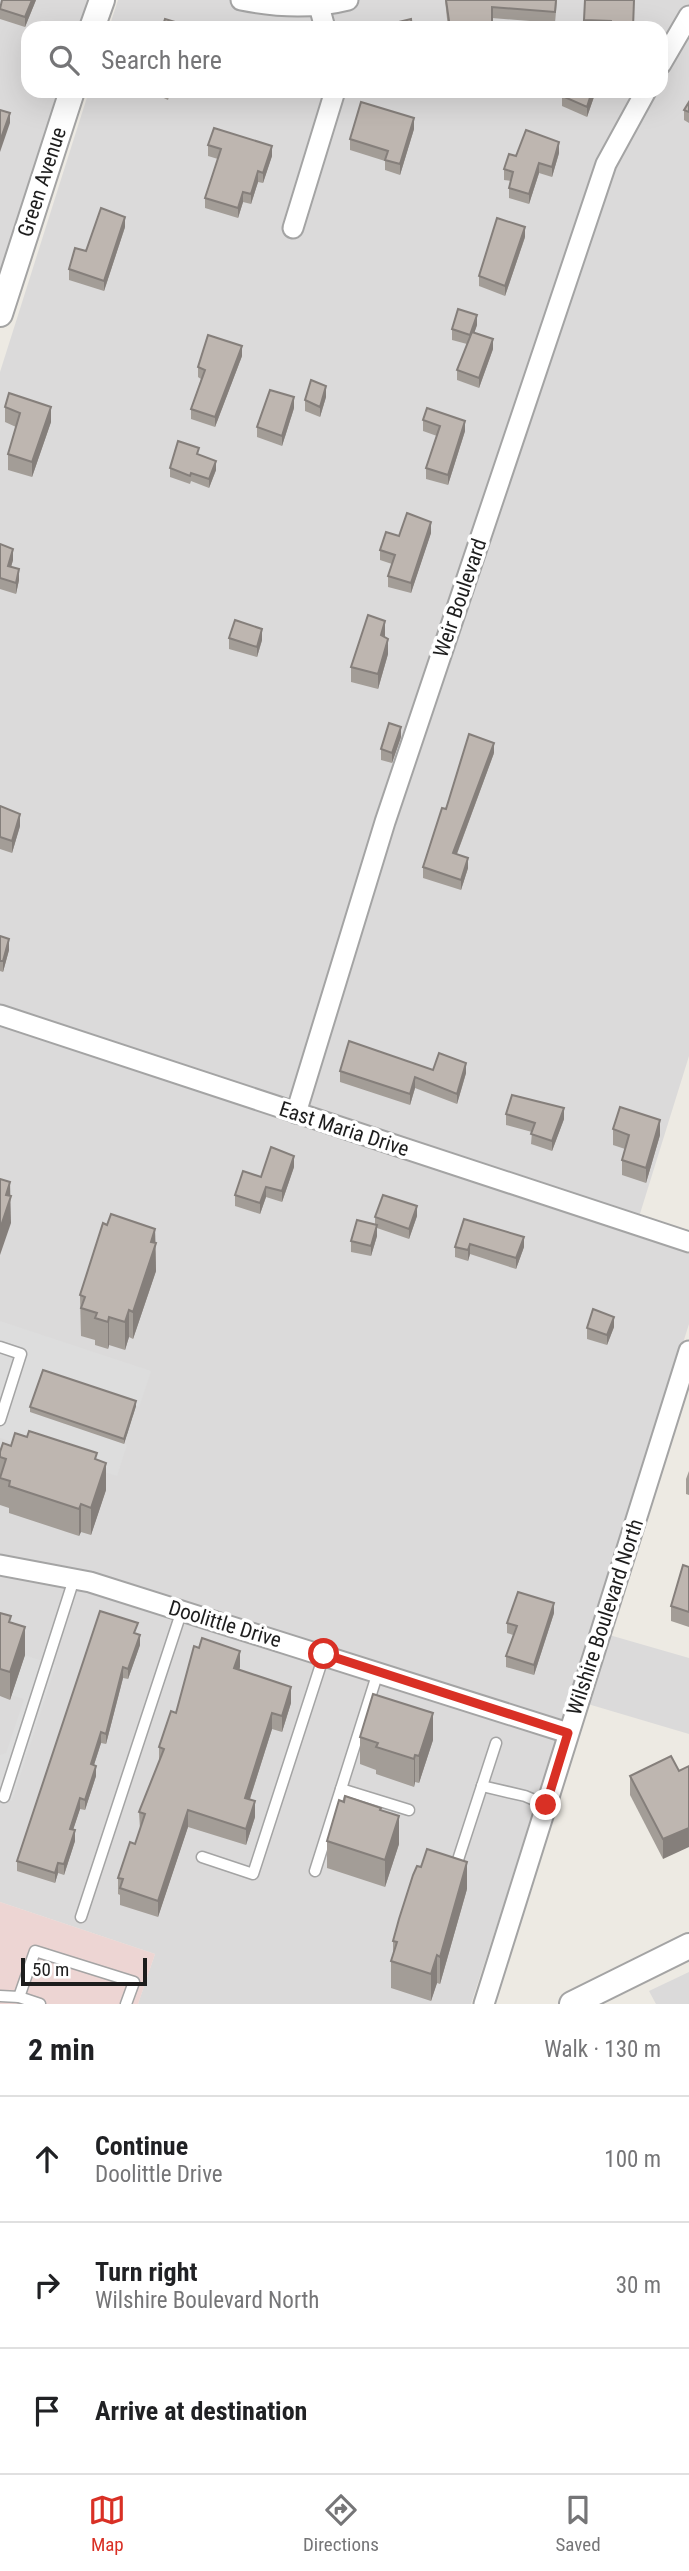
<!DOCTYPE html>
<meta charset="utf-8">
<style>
body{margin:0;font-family:"Roboto Condensed",sans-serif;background:#f2f2f2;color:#202124}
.scale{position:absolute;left:21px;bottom:18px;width:126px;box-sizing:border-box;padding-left:7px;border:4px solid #1d1d1d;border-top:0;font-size:19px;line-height:24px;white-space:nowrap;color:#1d1d1d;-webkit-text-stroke:5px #fff;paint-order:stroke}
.stop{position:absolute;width:21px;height:21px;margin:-16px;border:5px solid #d93025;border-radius:50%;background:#fff}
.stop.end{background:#d93025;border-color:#fff;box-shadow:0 2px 7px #0008}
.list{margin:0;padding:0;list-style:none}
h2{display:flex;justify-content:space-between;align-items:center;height:91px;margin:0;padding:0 28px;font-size:30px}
h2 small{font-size:23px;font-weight:400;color:#757577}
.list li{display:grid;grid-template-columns:46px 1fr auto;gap:21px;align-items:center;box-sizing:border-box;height:126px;padding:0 28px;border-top:2px solid #e0e0e0}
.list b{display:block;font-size:26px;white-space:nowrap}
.list p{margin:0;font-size:23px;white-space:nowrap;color:#757577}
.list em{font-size:23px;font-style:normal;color:#757577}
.icon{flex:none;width:38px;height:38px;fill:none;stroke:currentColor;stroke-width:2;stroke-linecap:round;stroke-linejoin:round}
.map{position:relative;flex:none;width:689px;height:2004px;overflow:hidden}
.search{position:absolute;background:#fff;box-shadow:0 7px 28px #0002;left:21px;right:21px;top:21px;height:77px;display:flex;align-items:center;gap:18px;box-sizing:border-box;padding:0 24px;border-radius:21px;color:#757577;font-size:26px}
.sheet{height:469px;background:#fff}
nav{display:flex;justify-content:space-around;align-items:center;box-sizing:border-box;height:98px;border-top:2px solid #e0e0e0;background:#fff;font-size:19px;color:#757577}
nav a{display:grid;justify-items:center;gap:4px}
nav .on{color:#d93025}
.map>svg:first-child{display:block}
</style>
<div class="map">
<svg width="689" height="2004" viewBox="0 0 689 2004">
<rect width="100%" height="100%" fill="#edeae3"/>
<!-- residential -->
<g fill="#dbdada">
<path d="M0,0H99L90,28H28V91H70L0,308Z"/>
<path d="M118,0H689V1056L634,1233L689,1254V1324L592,1630L689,1658V1734L571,1699L471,2004H138L155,1954L0,1902V372L89,91H661V28H109Z"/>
<path d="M689,1972V2004H656L649,1991Z"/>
</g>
<!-- commercial -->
<path fill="#edd5d3" d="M0,1902L155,1954L138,2004H0Z"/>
<!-- parking -->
<g fill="#ddd">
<path d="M0,1321L151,1371L139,1407L43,1375L30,1412L127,1445L117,1476L0,1438Z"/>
<path d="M24,1655L56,1665L12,1801L0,1797V1755L6,1753L24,1699L11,1695Z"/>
</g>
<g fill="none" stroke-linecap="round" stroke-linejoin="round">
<defs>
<g id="service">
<path d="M0,1347L21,1354L0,1420"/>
<path d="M482,1786L525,1796L546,1805"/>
<path d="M341,1789L409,1810"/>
<path d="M4,1797L74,1579"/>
<path d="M202,1857L253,1874L324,1655"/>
<path d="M455,1869L496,1743"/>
<path d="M315,1871L378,1672"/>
<path d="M81,1917L182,1610"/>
<path d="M0,1996L19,1997L40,2004"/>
<path d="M19,1997L35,1951L134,1982L126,2004"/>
</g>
<g id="minor">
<path d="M241,0C276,7 313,9 348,0"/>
<path d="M319,6L325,28"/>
<path d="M661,64L689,16"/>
<path d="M293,228L335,91"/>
<path d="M0,1015L689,1242"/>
<path d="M296,1113L385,822L606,164L646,91"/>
<path d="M0,1565L90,1582L568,1733"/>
<path d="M484,2004L689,1351"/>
</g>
<g id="tertiary">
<path d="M92,28L102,0"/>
<path d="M0,314L72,91"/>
<path d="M572,2004L689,1946"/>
</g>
</defs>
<!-- service casing -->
<use href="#service" stroke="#a4a4a4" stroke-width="13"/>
<!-- minor casing -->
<use href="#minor" stroke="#a4a4a4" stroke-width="23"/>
<!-- tertiary casing -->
<use href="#tertiary" stroke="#a4a4a4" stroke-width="28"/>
<!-- service -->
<use href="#service" stroke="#fff" stroke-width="10"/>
<!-- minor -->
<use href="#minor" stroke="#fff" stroke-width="19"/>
<!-- tertiary -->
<use href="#tertiary" stroke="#fff" stroke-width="24"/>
</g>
<!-- wall -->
<g fill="#a39d97">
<path d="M36,0L25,27L0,19V5Z"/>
<path d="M445,0H557L555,23L492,18V28H448Z"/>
<path d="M585,0L633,28H584Z"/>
<path d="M149,91H171L168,100Z"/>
<path d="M596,91L587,117L562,106V96Z"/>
<path d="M689,102V123L684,120V110Z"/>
<path d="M414,129L400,175L385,170V161L350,150V139Z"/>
<path d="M208,145L272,156L263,183L258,182L251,204L243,202L238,218L205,208V198L218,159L208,156Z"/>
<path d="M559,153L552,177L539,173L529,204L509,198V188L511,181L504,180V169L516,156Z"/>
<path d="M125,227L104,291L69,280V269L86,251Z"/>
<path d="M525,237L505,296L479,286V276Z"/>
<path d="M477,325L474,333L493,349L479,388L457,380V370L467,344L452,340V329Z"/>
<path d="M242,356L215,427L191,419V409L201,379L198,377V367Z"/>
<path d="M326,397L320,417L305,411V400Z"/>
<path d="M5,407L51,422L32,477L8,470V454L16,427L5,422Z"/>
<path d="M294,408L282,446L257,437V427Z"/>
<path d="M423,420L465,431L448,485L426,479V468L437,436L423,431Z"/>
<path d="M199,455L216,470L209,488L191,481L190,484L170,477V468Z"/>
<path d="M431,533L411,593L388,587V576L392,564L380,560V550L399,536Z"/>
<path d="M0,544L13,560L11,567L19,580L16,594L0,589Z"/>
<path d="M385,637L388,654L378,689L351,682V667Z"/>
<path d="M229,638L262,640L257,657L229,649Z"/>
<path d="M401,737L392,763L381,760V749Z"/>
<path d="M494,753L457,854L468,868L461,890L423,878V867L446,809Z"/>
<path d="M0,806L20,826L12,853L0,849Z"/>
<path d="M0,936L9,950L3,972L0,971Z"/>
<path d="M433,1070L466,1073L457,1104L415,1088L410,1105L340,1082V1071Z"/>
<path d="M506,1114L564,1119L552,1151L531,1144L532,1132L506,1125Z"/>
<path d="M613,1129L660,1135L646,1183L622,1175V1160L625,1149L613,1145Z"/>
<path d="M294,1167L282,1202L266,1197L260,1214L235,1206V1195L261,1177Z"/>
<path d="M417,1216L409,1239L377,1228V1236L371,1256L351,1252V1241L375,1225V1217Z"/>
<path d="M464,1219L524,1247L516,1269L470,1254L468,1261L455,1257V1247Z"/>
<path d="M107,1225L155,1229L156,1271L133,1339L129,1337L125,1350L109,1345L108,1349L95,1345V1340L81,1336L80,1295Z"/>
<path d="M614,1327L607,1345L587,1339V1328Z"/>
<path d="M136,1406L124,1444L30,1412V1407Z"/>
<path d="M11,1446L97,1460L106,1490L91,1535L81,1532L79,1536L9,1513V1508L0,1505V1452Z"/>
<path d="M689,1471V1495L686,1494V1479Z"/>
<path d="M689,1567V1627L671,1621V1606Z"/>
<path d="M0,1613L11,1623L25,1655L10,1700L0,1696Z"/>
<path d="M554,1613L534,1675L506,1667V1656L513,1635L507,1633V1623Z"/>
<path d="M138,1634L140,1645L128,1679L123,1678L106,1744L101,1743L94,1765L96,1776L85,1810L80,1809L73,1830L75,1841L64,1875L58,1873L55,1883L17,1871V1861Z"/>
<path d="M240,1667L239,1670L291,1703L282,1732L272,1729L250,1799L255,1817L246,1845L188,1827L158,1917L120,1905V1895L118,1894V1878L135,1844L140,1829L139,1812L159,1762V1747Z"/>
<path d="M360,1737L433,1740L419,1783L415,1782L414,1787L376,1774V1770L360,1764Z"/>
<path d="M679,1771L663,1859L630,1795V1776Z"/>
<path d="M344,1802L381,1810L399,1844L385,1887L327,1868V1841Z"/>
<path d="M467,1889L440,1984L437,1983L431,2001L391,1988V1961L393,1956V1941Z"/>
</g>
<!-- shaded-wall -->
<g fill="#857f7b">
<path d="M32,0H36L25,27V17Z"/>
<path d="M592,91H596L587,117V107Z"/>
<path d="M10,113V123L0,152V141Z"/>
<path d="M414,118V129L400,175V164Z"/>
<path d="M559,142V153L552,177V167Z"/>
<path d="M272,146V156L263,183V173Z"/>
<path d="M539,163V173L529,204V194Z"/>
<path d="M258,171V182L251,204V194Z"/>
<path d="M243,192V202L238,218V208Z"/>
<path d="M125,217V227L104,291V281Z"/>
<path d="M525,227V237L505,296V286Z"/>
<path d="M477,315V325L470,345V335Z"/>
<path d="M493,339V349L479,388V378Z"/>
<path d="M242,346V356L215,427V417Z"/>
<path d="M326,386V397L320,417V407Z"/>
<path d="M294,397V408L282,446V436Z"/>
<path d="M51,407V422L32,477V462Z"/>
<path d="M465,421V431L448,485V475Z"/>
<path d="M216,461V470L209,488V479Z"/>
<path d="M431,522V533L411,593V583Z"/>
<path d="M13,549V560L8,577V566Z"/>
<path d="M19,569V580L16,594V583Z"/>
<path d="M385,621V636L381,650V635Z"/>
<path d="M262,629V640L257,657V647Z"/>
<path d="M388,639V654L378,689V674Z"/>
<path d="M401,727V737L392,763V753Z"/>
<path d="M494,743V753L453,864V853Z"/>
<path d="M20,814V826L12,853V841Z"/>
<path d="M468,858V868L461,890V880Z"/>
<path d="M9,939V950L3,972V961Z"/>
<path d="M466,1063V1073L457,1104V1094Z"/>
<path d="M415,1077V1088L410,1105V1094Z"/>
<path d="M564,1108V1119L552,1151V1141Z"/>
<path d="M660,1120V1135L646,1183V1168Z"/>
<path d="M294,1156V1167L282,1202V1191Z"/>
<path d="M10,1182L11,1223L0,1255V1229L6,1195Z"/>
<path d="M266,1187V1197L260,1214V1203Z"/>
<path d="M417,1206V1216L409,1239V1229Z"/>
<path d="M377,1225V1236L371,1256V1246Z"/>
<path d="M155,1229L156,1271L133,1339V1312Z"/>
<path d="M524,1237V1247L516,1269V1258Z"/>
<path d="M470,1244V1254L468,1261V1250Z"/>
<path d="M129,1310V1337L125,1350V1322Z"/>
<path d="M109,1317V1345L108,1349V1322Z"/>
<path d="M614,1317V1327L607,1345V1335Z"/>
<path d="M136,1401V1406L124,1444V1439Z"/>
<path d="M106,1463V1490L91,1535V1508Z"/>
<path d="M81,1504V1532L79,1536V1509Z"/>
<path d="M554,1603V1613L534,1675V1665Z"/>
<path d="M25,1627V1655L10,1700V1672Z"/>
<path d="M140,1635V1645L128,1679V1669Z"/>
<path d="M240,1651V1667L234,1685V1668Z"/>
<path d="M123,1667V1678L106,1744V1734Z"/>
<path d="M291,1687V1703L282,1732V1716Z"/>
<path d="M272,1713V1729L245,1814V1798Z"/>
<path d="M433,1713V1740L419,1783V1756Z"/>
<path d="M101,1732V1743L91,1774V1764Z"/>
<path d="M415,1755V1782L414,1787V1759Z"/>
<path d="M96,1766V1776L85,1810V1800Z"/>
<path d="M80,1798V1809L70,1839V1829Z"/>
<path d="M255,1801V1817L246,1845V1829Z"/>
<path d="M188,1810V1827L158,1917V1901Z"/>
<path d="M399,1816V1844L385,1887V1860Z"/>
<path d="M689,1828V1847L663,1859V1839Z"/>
<path d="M75,1830V1841L64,1875V1864Z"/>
<path d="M467,1862V1889L440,1984V1957Z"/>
<path d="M58,1863V1873L55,1883V1873Z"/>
<path d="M437,1955V1983L431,2001V1974Z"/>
</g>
<!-- building -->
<g fill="#beb6b0" stroke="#857f7b" stroke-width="2">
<path d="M2,0H32L25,17L0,9Z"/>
<path d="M446,0H556L555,12L492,7V24L466,28H450Z"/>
<path d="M585,0H634L633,28H611V21L584,20Z"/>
<path d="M165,19L195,28H162Z"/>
<path d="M411,19L412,28H374Z"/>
<path d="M563,91H592L587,107L562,96Z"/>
<path d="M361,102L414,118L400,164L385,160L388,151L350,139Z"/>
<path d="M689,102V112L684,110Z"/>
<path d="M0,110L10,113L0,141Z"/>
<path d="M214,128L272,146L263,173L258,171L251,194L243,192L238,208L205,198L221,149L208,145Z"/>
<path d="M526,130L559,142L552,167L539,163L529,194L509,188L513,172L504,169L509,154L516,156Z"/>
<path d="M101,208L125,217L104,281L69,269L75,248L86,251Z"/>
<path d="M497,218L525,227L505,286L479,276Z"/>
<path d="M458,309L477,315L470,335L452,329Z"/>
<path d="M472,332L493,339L479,378L457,370Z"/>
<path d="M208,335L242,346L215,417L191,409L205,370L198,367Z"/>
<path d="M311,380L326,386L320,407L305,400Z"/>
<path d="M270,390L294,397L282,436L257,427Z"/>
<path d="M9,393L51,407L32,462L8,454L20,413L5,407Z"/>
<path d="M427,408L465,421L448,475L426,468L440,426L423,420Z"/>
<path d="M178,441L199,448L197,454L216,461L209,479L191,473L190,476L170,468Z"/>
<path d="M407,513L431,522L411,583L388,576L395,555L380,550L386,532L399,536Z"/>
<path d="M0,544L13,549L8,566L19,569L16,583L0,578Z"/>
<path d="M368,615L385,621L381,635L388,639L378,674L351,667Z"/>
<path d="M235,620L262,629L257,647L229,638Z"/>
<path d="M389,723L401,727L392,753L381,749Z"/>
<path d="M469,734L494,743L453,853L468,858L461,880L423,867L442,808L446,809Z"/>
<path d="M0,806L20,814L12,841L0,837Z"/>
<path d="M0,936L9,939L3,961H0Z"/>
<path d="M349,1041L433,1070L439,1053L466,1063L457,1094L415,1077L410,1094L340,1071Z"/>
<path d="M512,1095L564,1108L552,1141L531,1134L535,1123L506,1114Z"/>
<path d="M620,1107L660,1120L646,1168L622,1160L629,1135L613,1129Z"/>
<path d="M271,1147L294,1156L282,1191L266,1187L260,1203L235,1195L243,1171L261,1177Z"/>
<path d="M0,1179L10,1182L6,1195L11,1196L0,1229Z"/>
<path d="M383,1195L417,1206L409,1229L375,1217Z"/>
<path d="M111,1214L155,1229L151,1242L156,1243L133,1312L129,1310L125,1322L109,1317L108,1322L95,1318L97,1313L81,1308L85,1297L80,1295L103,1223L107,1225Z"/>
<path d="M464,1219L524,1237L516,1258L470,1244L468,1250L455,1247Z"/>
<path d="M357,1220L377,1225L371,1246L351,1241Z"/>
<path d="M593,1309L614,1317L607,1335L587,1328Z"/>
<path d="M43,1370L136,1401L124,1439L30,1407Z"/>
<path d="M29,1431L97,1453L95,1459L106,1463L91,1508L81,1504L79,1509L9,1486L10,1481L0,1478L6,1459L0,1457V1452L3,1443L11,1446L15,1433L27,1437Z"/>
<path d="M683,1565L689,1567V1612L671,1606Z"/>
<path d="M518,1592L554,1603L534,1665L506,1656L517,1626L507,1623Z"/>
<path d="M100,1611L138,1623L134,1633L140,1635L128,1669L123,1667L106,1734L101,1732L91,1764L96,1766L85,1800L80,1798L70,1829L75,1830L64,1864L58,1863L55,1873L17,1861Z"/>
<path d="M0,1613L11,1616L9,1622L25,1627L10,1672L0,1669Z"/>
<path d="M202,1638L240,1651L234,1668L291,1687L282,1716L272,1713L245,1798L255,1801L246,1829L188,1810L158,1901L120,1888L123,1879L118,1878L130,1842L135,1844L145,1814L139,1812L164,1749L159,1747L171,1711L176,1713L194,1646L199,1648Z"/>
<path d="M373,1694L433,1713L419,1756L415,1755L414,1759L376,1747L378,1743L360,1737Z"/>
<path d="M671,1756L679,1771L689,1766V1828L663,1839L630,1776Z"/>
<path d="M345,1796L381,1808L380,1810L399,1816L385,1860L327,1841L339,1800L344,1802Z"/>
<path d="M427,1849L467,1862L440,1957L437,1955L431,1974L391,1961L397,1942L393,1941L399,1919L413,1875L417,1866L421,1867Z"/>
</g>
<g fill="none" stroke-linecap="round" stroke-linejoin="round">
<!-- route -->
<path stroke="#d93025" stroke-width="9" d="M324,1654L568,1733L546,1805"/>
</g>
<g text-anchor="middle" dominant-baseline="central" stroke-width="7" stroke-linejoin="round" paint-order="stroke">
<!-- street labels -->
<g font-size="21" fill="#1d1d1d" stroke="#fff">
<text transform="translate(42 182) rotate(-72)">Green Avenue</text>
<text transform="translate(460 598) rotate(-71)">Weir Boulevard</text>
<text transform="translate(344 1129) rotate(18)">East Maria Drive</text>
<text transform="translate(605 1617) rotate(-72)">Wilshire Boulevard North</text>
<text transform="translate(225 1624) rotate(17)">Doolittle Drive</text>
</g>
</g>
</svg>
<div class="scale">50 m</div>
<div class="stop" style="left:324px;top:1654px"></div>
<div class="stop end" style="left:546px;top:1805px"></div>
<div class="search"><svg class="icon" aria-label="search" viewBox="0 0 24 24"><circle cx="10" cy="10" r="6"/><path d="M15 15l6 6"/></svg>Search here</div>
</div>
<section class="sheet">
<h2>2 min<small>Walk · 130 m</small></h2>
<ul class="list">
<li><svg class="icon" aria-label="ahead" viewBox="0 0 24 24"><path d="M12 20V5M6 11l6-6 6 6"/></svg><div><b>Continue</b><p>Doolittle Drive</p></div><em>100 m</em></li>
<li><svg class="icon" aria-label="right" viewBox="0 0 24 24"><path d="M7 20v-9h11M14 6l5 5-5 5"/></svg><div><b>Turn right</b><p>Wilshire Boulevard North</p></div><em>30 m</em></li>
<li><svg class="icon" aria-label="arrive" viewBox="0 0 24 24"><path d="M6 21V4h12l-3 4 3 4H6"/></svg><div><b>Arrive at destination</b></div></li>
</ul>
</section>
<nav>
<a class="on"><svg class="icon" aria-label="map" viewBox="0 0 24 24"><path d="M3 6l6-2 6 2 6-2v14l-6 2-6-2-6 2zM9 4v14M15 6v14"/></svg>Map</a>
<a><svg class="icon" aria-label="directions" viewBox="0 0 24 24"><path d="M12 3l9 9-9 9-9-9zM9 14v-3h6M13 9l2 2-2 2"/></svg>Directions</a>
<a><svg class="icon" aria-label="saved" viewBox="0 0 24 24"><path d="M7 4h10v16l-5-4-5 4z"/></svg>Saved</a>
</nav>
